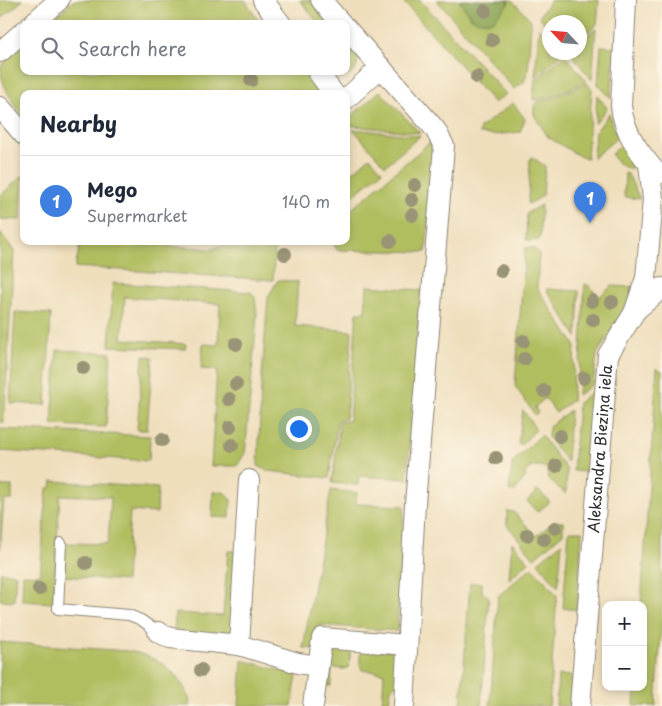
<!DOCTYPE html>
<meta charset="utf-8">
<style>
:root{--surface:#fff;--page:#f2f2f3;--text:#1f2937;--muted:#747a83;--line:#e0e1e3;--accent:#ea580c}
body{margin:0;font-family:"Playpen Sans",sans-serif;background:var(--page);color:var(--text)}
.controls{position:absolute;right:15px;bottom:15px;display:grid;overflow:hidden;border-radius:10px;box-shadow:0 2px 8px #0003}
.controls button{width:45px;height:45px;display:grid;place-items:center;padding:0;border:0;border-bottom:1px solid var(--line);background:var(--surface);color:var(--text);font:25px sans-serif}
.compass{position:absolute;left:542px;top:15px;width:45px;height:45px;border-radius:50%;background:var(--surface);box-shadow:0 2px 8px #0003;rotate:296deg}
.you{position:absolute;left:298px;top:428px;width:18px;height:18px;margin:-12px;border:4px solid #fff;border-radius:50%;background:#1a73e8;box-shadow:0 0 0 8px #1a73e833}
.badge{display:grid;place-items:center;width:32px;height:32px;border-radius:50%;background:var(--accent);color:#fff;font-size:16px;font-weight:700}
.pin{position:absolute;translate:-50% -41px;filter:drop-shadow(0 1px 2px #0008)}
.pin::after{content:'';position:absolute;top:26px;width:18px;height:15px;background:inherit;clip-path:polygon(0 0,100% 0,50% 100%)}
.list{margin:0;padding:0;list-style:none}
h2{display:flex;justify-content:space-between;align-items:center;height:65px;margin:0;padding:0 20px;font-size:21px}
h2 small{font-size:16px;font-weight:400;color:var(--muted)}
.list li{display:grid;grid-template-columns:32px 1fr auto;gap:15px;align-items:center;box-sizing:border-box;height:90px;padding:0 20px;border-top:1px solid var(--line)}
.list b{display:block;font-size:19px;white-space:nowrap}
.list p{margin:0;font-size:16px;white-space:nowrap;color:var(--muted)}
.list em{font-size:16px;font-style:normal;color:var(--muted)}
.icon{flex:none;width:28px;height:28px;fill:none;stroke:currentColor;stroke-width:2;stroke-linecap:round;stroke-linejoin:round}
.map{position:relative;flex:none;width:662px;height:706px;overflow:hidden}
.search{position:absolute;background:var(--surface);box-shadow:0 2px 8px #0003;left:20px;top:20px;width:330px;height:55px;display:flex;align-items:center;gap:12px;box-sizing:border-box;padding:0 18px;border-radius:10px;color:var(--muted);font-size:19px}
.panel{position:absolute;background:var(--surface);box-shadow:0 2px 8px #0003;left:20px;top:90px;width:330px;height:155px;border-radius:10px}
.map>svg:first-child{display:block}
</style>
<div class="map">
<svg width="662" height="706" viewBox="0 0 662 706">
<rect width="100%" height="100%" fill="#fcf5e5"/>
<filter id="ink" filterUnits="userSpaceOnUse"><feTurbulence type="fractalNoise" baseFrequency=".02" numOctaves="2"/><feDisplacementMap in="SourceGraphic" scale="10" xChannelSelector="R" yChannelSelector="G"/><feConvolveMatrix kernelMatrix="1 2 1 2 8 2 1 2 1" color-interpolation-filters="sRGB"/></filter>
<filter id="wash" filterUnits="userSpaceOnUse"><feTurbulence type="fractalNoise" baseFrequency=".0096" numOctaves="4" result="noise"/><feDisplacementMap in="SourceGraphic" scale="20" xChannelSelector="R" yChannelSelector="G"/><feGaussianBlur stdDeviation="1.12" result="paint"/><feColorMatrix in="noise" values="0 0 0 0 0 0 0 0 0 0 0 0 0 0 0 0 0 1.4 0 .05"/><feComposite in="paint" operator="in"/></filter>
<g filter="url(#wash)">
<rect width="100%" height="100%" fill="#efdebc"/>
<g fill="#b1be61" stroke="#6e7446">
<polygon points="1,0 23,0 0,20 0,1"/>
<polygon points="74,0 245,0 257,19 267,21 269,24 47,24"/>
<polygon points="300,0 311,0 332,24 319,24"/>
<polygon points="402,0 420,0 506,94 494,103"/>
<polygon points="437,0 459,0 472,19 508,4 509,0 512,0 531,20 528,71 524,82 514,89"/>
<polygon points="551,0 599,0 597,24 580,39 580,22 550,22 549,29 539,16"/>
<polygon points="539,28 549,38 550,52 563,53 535,77"/>
<polygon points="596,28 592,80 570,53 580,52 580,42"/>
<path d="M346,39C361,56 364,73 338,79L330,71H346Z"/>
<path d="M24,45V71H305L321,94H24V117C14,105 0,84 1,67C6,58 16,51 24,45Z"/>
<polygon points="601,46 615,47 611,98 598,84"/>
<polygon points="565,55 587,81 553,96 533,100 535,80"/>
<polygon points="587,83 592,89 587,158 581,157 548,137 534,115 534,105 538,101 553,98"/>
<polygon points="380,91 420,133 346,125 346,121"/>
<polygon points="597,95 607,108 595,124"/>
<polygon points="513,103 525,119 520,132 494,135 479,134 480,128"/>
<polygon points="609,113 612,125 618,137 593,158 595,133"/>
<polygon points="353,129 420,136 385,166"/>
<polygon points="430,142 434,152 426,252 337,250 332,241 346,241 346,214"/>
<polygon points="622,144 637,164 629,169 619,164 611,154"/>
<polygon points="370,157 382,171 346,202 346,178"/>
<polygon points="532,157 545,166 543,195 538,199 528,204 530,159"/>
<polygon points="625,173 628,174 640,199 624,197"/>
<polygon points="23,175 21,220 0,219 0,196"/>
<polygon points="541,205 540,237 539,240 529,241 526,239 527,213"/>
<polygon points="0,232 14,251 4,422 0,422"/>
<polygon points="81,241 104,241 213,249 233,241 275,243 273,280 75,267"/>
<polygon points="525,248 533,248 539,253 537,288 575,345 572,400 556,413 545,398 535,407 538,413 535,415 515,386"/>
<polygon points="278,280 298,282 295,326 352,331 346,419 338,420 329,478 268,471 258,466 261,388 268,297"/>
<polygon points="113,283 251,292 255,297 257,315 246,444 245,453 237,466 211,466 217,370 201,369 203,344 218,345 220,304 125,297 122,339 186,344 185,349 109,346"/>
<polygon points="585,284 588,285 599,297 612,286 633,287 630,300 597,354 593,384 578,395"/>
<polygon points="367,286 421,290 407,479 359,476 358,485 332,483 340,422 349,421 357,312 365,312"/>
<polygon points="546,289 579,291 577,337"/>
<polygon points="15,312 51,314 46,405 10,403"/>
<polygon points="57,350 111,353 106,427 52,425"/>
<polygon points="143,356 153,357 147,430 137,430"/>
<polygon points="657,368 662,371 662,615 656,706 634,706 635,687 643,687 643,605 641,605"/>
<polygon points="593,391 587,472 573,471 578,403"/>
<polygon points="523,410 536,430 522,444 518,444"/>
<polygon points="570,410 567,462 548,437 549,427"/>
<polygon points="0,429 150,436 149,461 0,451"/>
<path d="M541,435L567,470L566,494L548,479L547,469C538,463 532,466 524,473L526,476L514,492L509,491L512,463Z"/>
<polygon points="52,481 158,488 157,513 130,511 126,581 63,576 64,543 108,544 111,497 60,495 53,603 22,601 23,574 40,575 47,488 51,488"/>
<polygon points="0,486 12,486 12,500 4,500 0,550"/>
<polygon points="331,490 357,493 356,504 404,506 397,631 319,625 316,649 303,648"/>
<polygon points="538,490 550,502 537,512 527,501"/>
<polygon points="213,492 224,492 231,499 230,518 212,517"/>
<polygon points="507,511 514,512 536,536 554,522 563,522 563,533 534,558 507,525"/>
<polygon points="569,531 582,531 577,610 563,608"/>
<polygon points="512,542 529,562 509,579"/>
<polygon points="562,543 558,587 538,562"/>
<polygon points="228,551 236,551 234,640 174,634 175,613 223,616"/>
<polygon points="532,567 557,595 549,706 490,706 498,596"/>
<polygon points="0,572 16,574 14,601 0,600"/>
<polygon points="470,583 482,583 482,593 489,597 481,706 461,706"/>
<path d="M0,642L128,651C157,655 185,675 191,706H0Z"/>
<polygon points="329,648 351,649 349,666 346,669 332,668 331,686 327,686 324,682"/>
<path d="M362,650H391L398,655L399,683L391,688L389,701L394,706H382L384,673L362,670C359,663 359,657 362,650Z"/>
<polygon points="242,660 297,675 292,706 239,706"/>
<polygon points="558,675 572,676 570,706 556,706"/>
</g>
<path fill="#8ca557" stroke="#5c6841" d="M459,0H509L508,4L493,21C472,23 470,16 459,0Z"/>
</g>
<g filter="url(#ink)">
<g fill="none" stroke-linecap="round" stroke-linejoin="round">
<g stroke="#8d8474" stroke-width="12">
<polyline id="service" points="61,543 58,609 129,615 141,620 158,632"/>
</g>
<g stroke="#8d8474" stroke-width="22">
<g id="minor">
<polyline points="263,0 281,24"/>
<polyline points="321,0 342,24"/>
<path d="M626,0L621,106C624,133 640,154 658,174"/>
<polyline points="32,24 59,0"/>
<polyline points="346,28 435,129 444,146 415,504 404,706"/>
<polyline points="0,52 24,31"/>
<polyline points="317,71 334,94"/>
<polyline points="346,99 381,67"/>
<polyline points="0,107 24,135"/>
<polyline points="635,311 662,288"/>
<polyline points="249,480 239,645 298,663 318,666"/>
<polyline points="158,632 170,638 239,645"/>
<polyline points="313,706 322,638 407,645"/>
<path id="s1" d="M580,706L608,355L634,313L646,278L653,199L649,164"/>
</g>
</g>
<use href="#service" stroke="#fff" stroke-width="10"/>
<use href="#minor" stroke="#fff" stroke-width="20"/>
</g>
<g fill="#999475">
<circle cx="485" cy="11" r="7"/>
<circle cx="492" cy="40" r="7"/>
<circle cx="477" cy="77" r="7"/>
<circle cx="251" cy="80" r="7"/>
<circle cx="415" cy="185" r="7"/>
<circle cx="412" cy="200" r="7"/>
<circle cx="412" cy="215" r="7"/>
<circle cx="390" cy="241" r="7"/>
<circle cx="285" cy="254" r="7"/>
<circle cx="501" cy="271" r="7"/>
<circle cx="592" cy="301" r="7"/>
<circle cx="612" cy="302" r="7"/>
<circle cx="593" cy="320" r="7"/>
<circle cx="523" cy="341" r="7"/>
<circle cx="236" cy="344" r="7"/>
<circle cx="524" cy="359" r="7"/>
<circle cx="83" cy="368" r="7"/>
<circle cx="584" cy="378" r="7"/>
<circle cx="236" cy="384" r="7"/>
<circle cx="544" cy="391" r="7"/>
<circle cx="229" cy="399" r="7"/>
<circle cx="230" cy="427" r="7"/>
<circle cx="560" cy="436" r="7"/>
<circle cx="162" cy="440" r="7"/>
<circle cx="232" cy="445" r="7"/>
<circle cx="496" cy="458" r="7"/>
<circle cx="556" cy="466" r="7"/>
<circle cx="555" cy="528" r="7"/>
<circle cx="527" cy="535" r="7"/>
<circle cx="544" cy="539" r="7"/>
<circle cx="86" cy="563" r="7"/>
<circle cx="39" cy="589" r="7"/>
<circle cx="201" cy="670" r="7"/>
</g>
</g>
<g text-anchor="middle" stroke-width="4.5" stroke-linejoin="round" paint-order="stroke">
<g font-size="15" fill="#2b2b2b" stroke="#fcf5e5">
<text dy="5" stroke="none"><textPath href="#s1" startOffset="258">Aleksandra Bieziņa iela</textPath></text>
</g>
</g>
</svg>
<div class="controls">
<button>+</button>
<button>−</button>
</div>
<svg class="compass" viewBox="-18 -18 36 36"><path d="M0-13l5 13h-10z" fill="#e53935"/><path d="M0 13l5-13h-10z" fill="#747a83"/></svg>
<div class="you"></div>
<div class="pin badge" style="left:590px;top:223px;background:#3f7fe0">1</div>
<div class="search"><svg class="icon" aria-label="search" viewBox="0 0 24 24"><circle cx="10" cy="10" r="6"/><path d="M15 15l6 6"/></svg>Search here</div>
<section class="panel">
<h2>Nearby<small></small></h2>
<ul class="list">
<li><span class="badge" style="background:#3f7fe0">1</span><div><b>Mego</b><p>Supermarket</p></div><em>140 m</em></li>
</ul>
</section>
</div>
